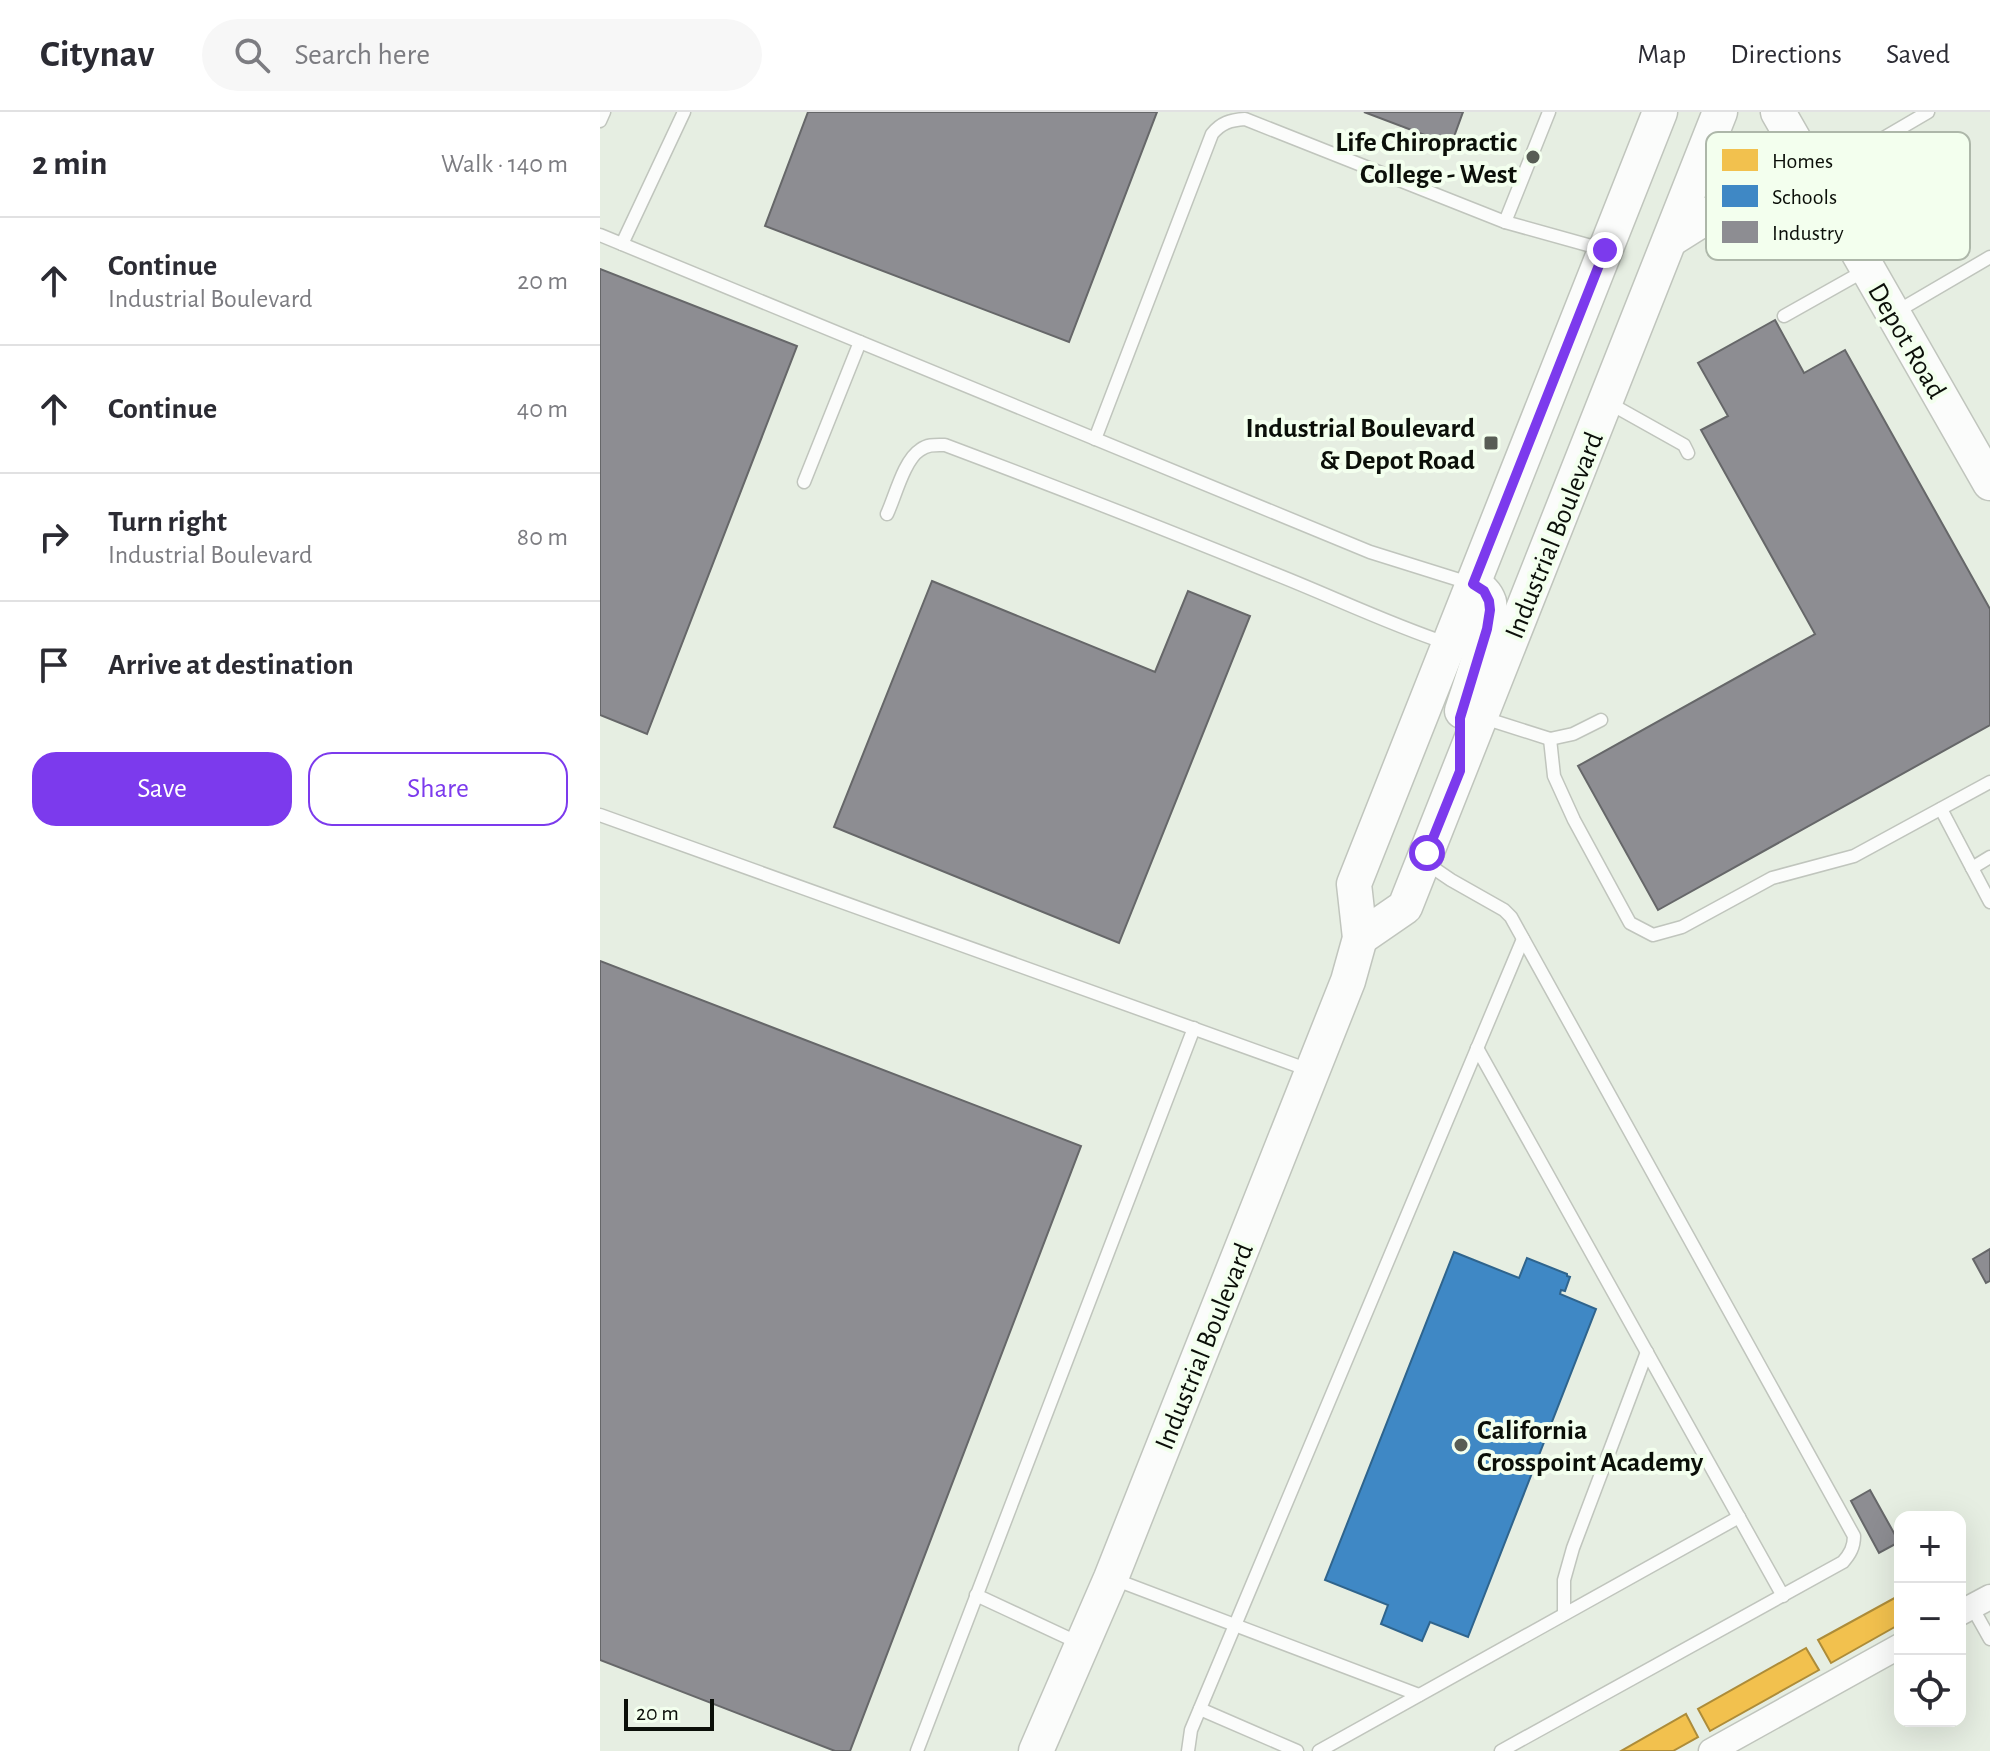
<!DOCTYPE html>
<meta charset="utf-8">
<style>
:root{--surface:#fff;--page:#f7f7f7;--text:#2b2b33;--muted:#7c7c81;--line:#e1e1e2;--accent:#7c3aed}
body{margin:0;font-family:"Alegreya Sans",sans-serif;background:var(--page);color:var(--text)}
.controls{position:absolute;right:24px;bottom:24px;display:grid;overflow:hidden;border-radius:16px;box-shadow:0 8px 32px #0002}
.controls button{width:72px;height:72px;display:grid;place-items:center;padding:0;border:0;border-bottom:2px solid var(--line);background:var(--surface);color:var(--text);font:40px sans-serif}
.scale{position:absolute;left:24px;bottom:20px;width:90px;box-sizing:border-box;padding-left:8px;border:4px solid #0b0f09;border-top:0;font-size:22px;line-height:28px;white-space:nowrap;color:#0b0f09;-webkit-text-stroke:6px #f3ffee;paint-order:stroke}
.stop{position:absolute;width:24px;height:24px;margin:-18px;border:6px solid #7c3aed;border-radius:50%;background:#fff}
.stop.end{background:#7c3aed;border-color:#fff;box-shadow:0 2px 8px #0008}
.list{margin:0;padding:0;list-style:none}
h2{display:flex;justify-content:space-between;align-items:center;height:104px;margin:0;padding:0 32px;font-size:34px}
h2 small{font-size:26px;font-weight:400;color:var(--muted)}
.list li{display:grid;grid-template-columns:52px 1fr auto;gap:24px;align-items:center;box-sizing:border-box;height:128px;padding:0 32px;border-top:2px solid var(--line)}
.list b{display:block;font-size:30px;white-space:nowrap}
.list p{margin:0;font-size:26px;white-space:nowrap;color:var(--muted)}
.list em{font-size:26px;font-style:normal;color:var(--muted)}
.actions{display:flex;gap:16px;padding:24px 32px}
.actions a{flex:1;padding:18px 0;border:2px solid var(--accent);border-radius:24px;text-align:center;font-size:28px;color:var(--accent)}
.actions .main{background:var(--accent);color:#fff}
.icon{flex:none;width:44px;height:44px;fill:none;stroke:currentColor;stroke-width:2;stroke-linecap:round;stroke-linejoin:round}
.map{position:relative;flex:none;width:1390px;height:1639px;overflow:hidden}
header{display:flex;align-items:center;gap:48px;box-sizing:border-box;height:112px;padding:0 40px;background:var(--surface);border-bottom:2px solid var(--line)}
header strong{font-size:38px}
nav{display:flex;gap:44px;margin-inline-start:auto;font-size:28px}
.search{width:560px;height:72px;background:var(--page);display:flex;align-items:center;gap:20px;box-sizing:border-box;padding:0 28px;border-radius:44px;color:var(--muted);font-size:30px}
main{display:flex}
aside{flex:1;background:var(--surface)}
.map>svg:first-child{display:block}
</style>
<header>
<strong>Citynav</strong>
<div class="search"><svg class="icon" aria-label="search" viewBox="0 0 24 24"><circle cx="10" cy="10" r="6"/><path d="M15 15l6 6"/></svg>Search here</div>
<nav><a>Map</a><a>Directions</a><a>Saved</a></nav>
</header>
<main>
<aside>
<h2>2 min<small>Walk · 140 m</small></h2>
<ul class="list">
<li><svg class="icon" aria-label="ahead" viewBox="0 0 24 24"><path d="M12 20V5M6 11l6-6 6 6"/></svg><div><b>Continue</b><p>Industrial Boulevard</p></div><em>20 m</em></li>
<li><svg class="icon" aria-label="ahead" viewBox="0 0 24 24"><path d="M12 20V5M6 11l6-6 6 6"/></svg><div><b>Continue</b></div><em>40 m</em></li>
<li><svg class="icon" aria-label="right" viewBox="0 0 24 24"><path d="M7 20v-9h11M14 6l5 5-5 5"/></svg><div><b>Turn right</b><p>Industrial Boulevard</p></div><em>80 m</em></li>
<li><svg class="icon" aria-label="arrive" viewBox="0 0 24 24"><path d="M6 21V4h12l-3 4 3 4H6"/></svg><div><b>Arrive at destination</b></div></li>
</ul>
<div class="actions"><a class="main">Save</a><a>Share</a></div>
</aside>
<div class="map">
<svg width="1390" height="1639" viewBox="0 0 1390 1639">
<rect width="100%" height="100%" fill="#e6eee2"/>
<g fill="#f2c14e" stroke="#ad8c39" stroke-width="2">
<polygon points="1300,1483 1300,1512 1231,1551 1218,1528"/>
<polygon points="1206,1536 1219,1558 1110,1619 1098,1597"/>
<polygon points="1086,1602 1098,1625 1073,1639 1021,1639"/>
</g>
<polygon fill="#3f88c5" stroke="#2f648d" stroke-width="2" points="854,1140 919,1166 927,1146 967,1162 967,1164 970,1165 965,1179 961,1178 960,1182 996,1197 868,1525 830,1510 822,1529 781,1512 788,1493 725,1468"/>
<g fill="#8d8d92" stroke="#666769" stroke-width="2">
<polygon points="208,0 557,0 469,230 165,114"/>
<polygon points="764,0 863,0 851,33"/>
<polygon points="0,157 197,234 47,622 0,603"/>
<polygon points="1175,208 1204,261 1245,238 1390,497 1390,613 1058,798 978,654 1215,522 1101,318 1128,304 1098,251"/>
<polygon points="332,469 555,560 588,479 650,504 519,831 234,715"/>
<polygon points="0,849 481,1034 250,1639 235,1639 0,1548"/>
<polygon points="1390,1137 1390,1169 1386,1171 1373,1147"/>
<polygon points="1270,1378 1299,1430 1279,1441 1251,1389"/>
</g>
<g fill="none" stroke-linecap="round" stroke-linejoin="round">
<g stroke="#c0c5bd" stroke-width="15">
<g id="lane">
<polyline points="0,9 4,0"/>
<polyline points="1217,65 1328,0"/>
<polyline points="905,110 949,0"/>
<polyline points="0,123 770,440 869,471"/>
<polyline points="22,132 84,0"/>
<polyline points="1296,200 1390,145"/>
<polyline points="1184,204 1264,159"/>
<polyline points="1009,291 1084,333 1088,341"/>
<path d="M495,327L612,22C621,11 630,8 645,7L905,110L1002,137"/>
<polyline points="204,370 260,230"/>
<path d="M287,402C295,385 304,348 320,338C328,332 336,333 345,333C454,374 562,416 670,460C729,483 786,511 846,531"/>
<polyline points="884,606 950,627 973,622 1001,608"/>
<polyline points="950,627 954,664 974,708 1030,811 1053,823 1082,815 1172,766 1254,744 1390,670"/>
<polyline points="1341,697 1372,756"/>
<polyline points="0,703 709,958"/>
<polyline points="1390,745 1372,756 1390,790"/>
<path d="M826,751L851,768L904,798L911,805L1254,1424C1254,1435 1250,1442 1243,1450L901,1639"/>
<polyline points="877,936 1183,1484"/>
<polyline points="511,1466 819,1583"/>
<polyline points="376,1483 479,1531"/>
<polyline points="1372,1495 1390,1527"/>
<polyline points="964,1502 964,1468 973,1436 1047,1240"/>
<polyline points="600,1597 697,1639"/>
<polyline points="317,1639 594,916"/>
<polyline points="588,1639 591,1618 923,827"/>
<polyline points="719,1639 1139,1405"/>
</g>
</g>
<g stroke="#c0c5bd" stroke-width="27">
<g id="street">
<polyline points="1360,1501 1390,1485"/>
<polyline points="1111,1639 1300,1534"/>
</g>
</g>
<g stroke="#c0c5bd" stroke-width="37">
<g id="secondary">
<polyline points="1178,0 1390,371"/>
<polyline points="1071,127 1133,88 1178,77 1201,83 1235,104"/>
<path d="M862,599C869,577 894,508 889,490C886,481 880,477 873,472"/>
<polyline points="760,826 805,795 1120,0"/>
<polyline points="436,1639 511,1466 748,869 760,826 754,772 1060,0"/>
</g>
</g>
<use href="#lane" stroke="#fbfcfb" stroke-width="12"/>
<use href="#street" stroke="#fbfcfb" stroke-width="24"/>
<use href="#secondary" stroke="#fbfcfb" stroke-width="34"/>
</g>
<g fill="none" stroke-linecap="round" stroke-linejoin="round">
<polyline stroke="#7c3aed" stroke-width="10" points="827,741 860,659 860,606 887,517 890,498 889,489 884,479 873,472 1005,138"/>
</g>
<g fill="#585d55" stroke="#f3ffee" stroke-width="3">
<circle cx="933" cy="45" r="8"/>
<rect x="883" y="323" width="16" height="16" rx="4"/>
<circle cx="861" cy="1333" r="8"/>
</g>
<g text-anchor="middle" stroke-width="8" stroke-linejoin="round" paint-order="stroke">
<g font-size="28" font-weight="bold" fill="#0b0f09" stroke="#f3ffee" text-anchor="end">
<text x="917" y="39">Life Chiropractic<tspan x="917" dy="32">College - West</tspan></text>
<text x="875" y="325">Industrial Boulevard<tspan x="875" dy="32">&amp; Depot Road</tspan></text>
<text x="877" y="1327" text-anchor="start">California<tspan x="877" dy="32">Crosspoint Academy</tspan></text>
</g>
<g font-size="28" fill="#0b0f09" stroke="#f3ffee">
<text transform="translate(1308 228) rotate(60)" y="10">Depot Road</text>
<text transform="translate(953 423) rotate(-68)" y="10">Industrial Boulevard</text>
<text transform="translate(603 1234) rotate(-68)" y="10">Industrial Boulevard</text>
</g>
</g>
<rect x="1106" y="20" width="264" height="128" rx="12" fill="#f3ffee" stroke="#adb7a9" stroke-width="2"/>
<rect x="1122" y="37" width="36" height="22" fill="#f2c14e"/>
<rect x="1122" y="73" width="36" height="22" fill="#3f88c5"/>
<rect x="1122" y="109" width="36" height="22" fill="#8d8d92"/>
<g font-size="22" fill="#0b0f09">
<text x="1172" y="56">Homes</text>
<text x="1172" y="92">Schools</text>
<text x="1172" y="128">Industry</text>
</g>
</svg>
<div class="controls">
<button>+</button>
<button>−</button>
<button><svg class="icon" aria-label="locate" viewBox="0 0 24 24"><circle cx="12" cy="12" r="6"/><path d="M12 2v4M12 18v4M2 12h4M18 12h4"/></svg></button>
</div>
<div class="scale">20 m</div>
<div class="stop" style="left:827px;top:741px"></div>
<div class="stop end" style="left:1005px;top:138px"></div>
</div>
</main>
